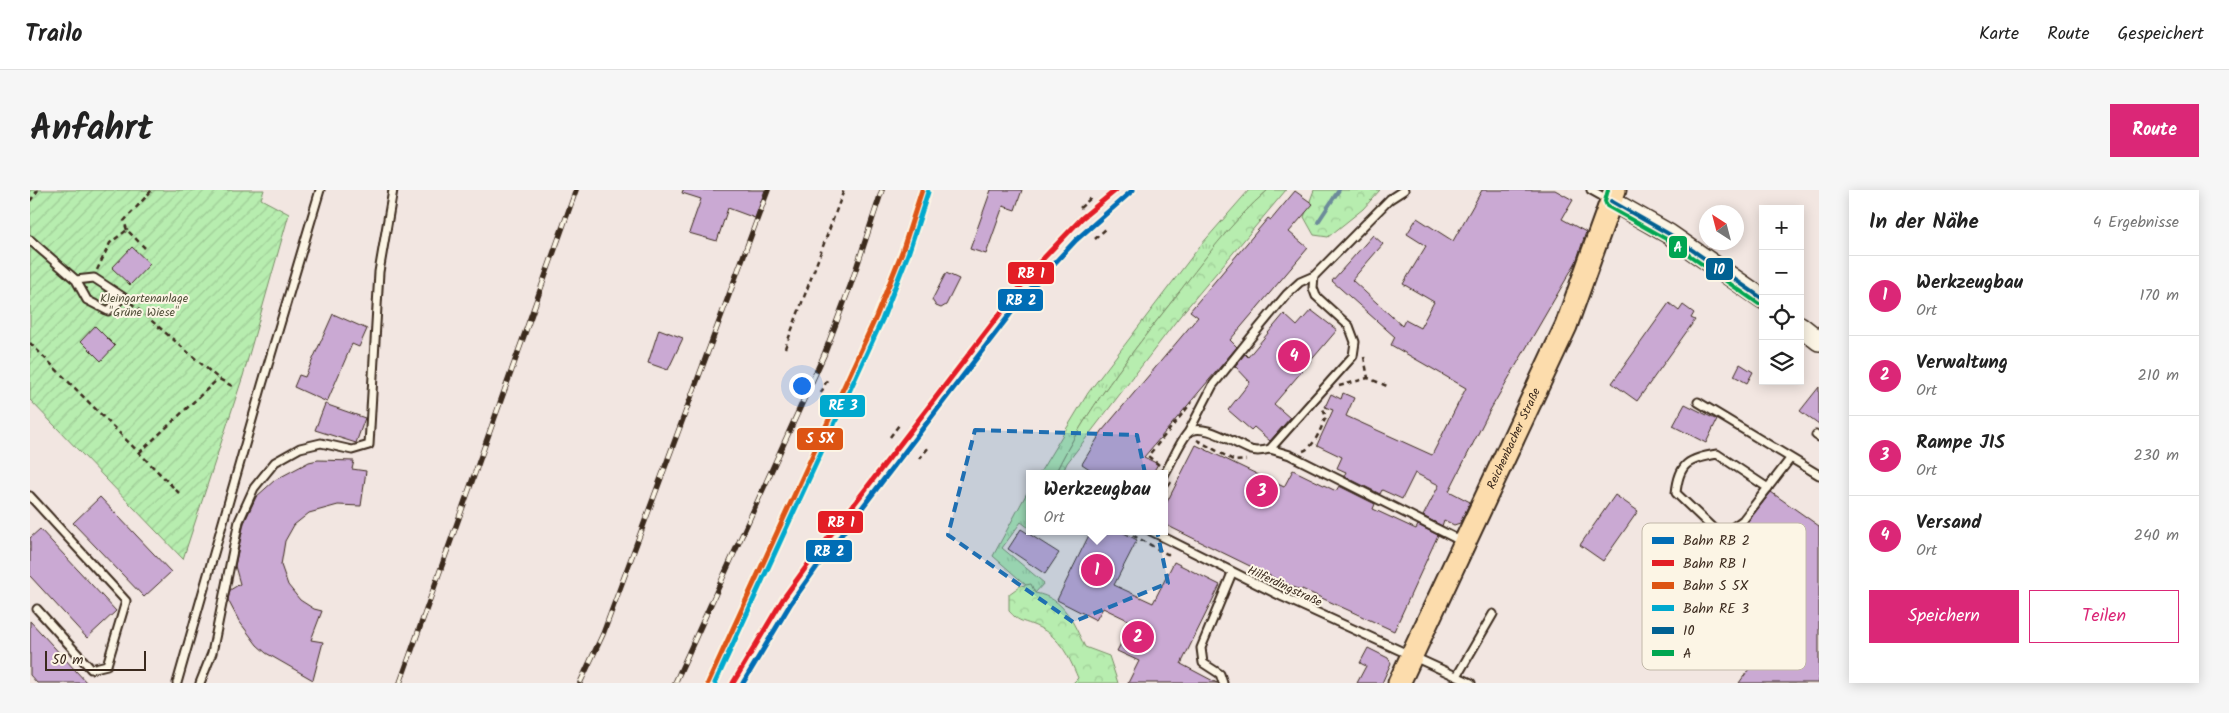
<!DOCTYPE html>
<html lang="de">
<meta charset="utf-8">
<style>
:root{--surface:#fff;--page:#f6f6f6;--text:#222;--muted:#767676;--line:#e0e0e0;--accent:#db2777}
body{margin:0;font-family:Kalam,sans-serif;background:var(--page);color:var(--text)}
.controls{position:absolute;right:15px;top:15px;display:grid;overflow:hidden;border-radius:0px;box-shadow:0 2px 12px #0003}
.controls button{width:45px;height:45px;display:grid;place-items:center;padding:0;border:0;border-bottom:1px solid var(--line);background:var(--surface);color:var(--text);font:25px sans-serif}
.compass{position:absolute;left:1669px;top:15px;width:45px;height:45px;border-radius:50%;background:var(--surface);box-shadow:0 2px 12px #0003;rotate:324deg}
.scale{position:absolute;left:15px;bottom:12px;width:101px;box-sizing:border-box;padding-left:5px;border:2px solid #3b2a1e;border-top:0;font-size:14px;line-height:18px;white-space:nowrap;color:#3b2a1e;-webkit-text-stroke:4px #fcf5e5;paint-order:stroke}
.you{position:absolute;left:771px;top:195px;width:18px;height:18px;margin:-12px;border:4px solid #fff;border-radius:50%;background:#1a73e8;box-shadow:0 0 0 8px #1a73e833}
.badge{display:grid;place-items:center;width:32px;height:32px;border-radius:50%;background:var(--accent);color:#fff;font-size:16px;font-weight:700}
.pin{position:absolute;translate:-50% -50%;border:2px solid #fff;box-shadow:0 1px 5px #0006}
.popup{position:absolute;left:996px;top:280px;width:142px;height:65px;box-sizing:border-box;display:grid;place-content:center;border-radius:0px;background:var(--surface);filter:drop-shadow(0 1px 4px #0005);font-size:16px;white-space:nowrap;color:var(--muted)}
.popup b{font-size:19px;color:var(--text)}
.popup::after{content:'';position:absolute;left:50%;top:100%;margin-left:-10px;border:10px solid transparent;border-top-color:var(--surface)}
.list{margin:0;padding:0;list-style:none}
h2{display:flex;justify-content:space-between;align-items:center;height:65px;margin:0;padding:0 20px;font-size:21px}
h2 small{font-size:16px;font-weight:400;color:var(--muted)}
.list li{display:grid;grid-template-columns:32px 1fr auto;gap:15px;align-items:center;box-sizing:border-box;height:80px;padding:0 20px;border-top:1px solid var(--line)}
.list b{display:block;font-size:19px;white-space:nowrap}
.list p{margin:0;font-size:16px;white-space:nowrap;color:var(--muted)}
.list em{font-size:16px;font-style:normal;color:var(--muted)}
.actions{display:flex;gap:10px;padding:15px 20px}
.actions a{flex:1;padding:11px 0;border:1px solid var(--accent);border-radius:0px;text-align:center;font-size:18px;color:var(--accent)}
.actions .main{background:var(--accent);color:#fff}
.icon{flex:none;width:28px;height:28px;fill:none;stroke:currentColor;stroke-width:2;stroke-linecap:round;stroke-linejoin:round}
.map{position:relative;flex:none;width:1789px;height:493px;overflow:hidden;border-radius:0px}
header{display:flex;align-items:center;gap:30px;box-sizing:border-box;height:70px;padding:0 25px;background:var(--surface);border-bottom:1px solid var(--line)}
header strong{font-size:24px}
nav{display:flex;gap:28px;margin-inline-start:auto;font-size:18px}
.intro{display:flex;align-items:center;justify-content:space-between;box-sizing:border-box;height:120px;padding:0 30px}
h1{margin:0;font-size:35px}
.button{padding:12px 22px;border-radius:0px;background:var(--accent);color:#fff;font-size:18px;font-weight:700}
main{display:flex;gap:30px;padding:0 30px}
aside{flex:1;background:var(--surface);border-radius:0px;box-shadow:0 2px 12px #0003}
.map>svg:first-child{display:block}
</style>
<header>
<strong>Trailo</strong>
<nav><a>Karte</a><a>Route</a><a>Gespeichert</a></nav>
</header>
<div class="intro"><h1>Anfahrt</h1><a class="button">Route</a></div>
<main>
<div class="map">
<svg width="1789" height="493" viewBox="0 0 1789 493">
<defs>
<pattern id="grass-tufts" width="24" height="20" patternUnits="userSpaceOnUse" patternTransform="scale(1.25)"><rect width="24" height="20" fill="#b7edaf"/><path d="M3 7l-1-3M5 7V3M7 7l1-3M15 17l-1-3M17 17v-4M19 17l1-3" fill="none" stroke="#9ecb96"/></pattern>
<pattern id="forest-crowns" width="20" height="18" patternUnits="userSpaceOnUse" patternTransform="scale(1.25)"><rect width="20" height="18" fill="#b7edaf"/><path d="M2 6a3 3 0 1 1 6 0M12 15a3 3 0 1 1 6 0" fill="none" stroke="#9ecb96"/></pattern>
<pattern id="garden-furrows" width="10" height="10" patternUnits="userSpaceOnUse" patternTransform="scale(1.25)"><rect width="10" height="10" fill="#b7edaf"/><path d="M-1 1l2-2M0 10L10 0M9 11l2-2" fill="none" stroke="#9ecb96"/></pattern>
</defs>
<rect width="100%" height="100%" fill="#f2e6e1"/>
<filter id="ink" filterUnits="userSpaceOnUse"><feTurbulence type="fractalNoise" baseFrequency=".02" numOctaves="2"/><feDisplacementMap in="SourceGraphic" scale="10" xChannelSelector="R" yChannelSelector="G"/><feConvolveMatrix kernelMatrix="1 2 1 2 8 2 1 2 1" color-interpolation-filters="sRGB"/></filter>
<g filter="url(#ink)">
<g fill="url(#grass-tufts)" stroke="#798c66">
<path d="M1219,0H1238C1201,32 1173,72 1143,110C1101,164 1055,221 1025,284H1009L1058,203L1170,56Z"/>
<polygon points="999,299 999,338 991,332 972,358 1014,393 1005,403 963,366"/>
</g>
<g fill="url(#forest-crowns)" stroke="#798c66">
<path d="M1238,0H1256L1150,126L1037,273L1032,284H1025C1055,221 1101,164 1143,110C1172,72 1201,32 1238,0Z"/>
<polygon points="1284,0 1350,0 1333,19 1298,47 1284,45 1274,27"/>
<path d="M1001,394L1005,403C1035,408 1043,433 1055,457L1079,466L1088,493H1043L1048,488C1038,464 1028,444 1003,435C990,430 989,432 979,421V404L990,396Z"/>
</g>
<polygon fill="url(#garden-furrows)" stroke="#798c66" points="0,0 234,0 231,9 259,24 213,186 153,369 0,210"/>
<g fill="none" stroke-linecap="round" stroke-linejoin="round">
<polyline stroke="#6c8b9a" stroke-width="4" points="1288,32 1309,0"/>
</g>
<g fill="#caa9d3" stroke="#3b2a1e">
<polygon points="653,0 735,0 725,28 698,18 687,51 659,43 671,9 652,3"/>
<polygon points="961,0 992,0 985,20 973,16 956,64 940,59"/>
<polygon points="1452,0 1525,0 1543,10 1532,29 1556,42 1546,72 1459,222 1419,301 1440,312 1430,333 1424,335 1414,330 1412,336 1393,326 1409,295 1385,283 1372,309 1352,300 1350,304 1314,286 1316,282 1307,278 1312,267 1287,255 1303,220 1295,217 1301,204 1311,209 1313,203 1324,208 1316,226 1402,265 1436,198 1361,155 1365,147 1302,91 1343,45 1353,54 1322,90 1372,136 1375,130 1390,138 1404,112 1373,94 1396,56 1377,44 1387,28 1423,51"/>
<polygon points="1265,1 1283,14 1259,42 1278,58 1200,150 1207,157 1114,267 1128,274 1122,284 1067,284 1052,274 1072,241 1168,127 1160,121 1238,28 1241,30"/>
<polygon points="102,57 120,74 100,95 82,78"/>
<polygon points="916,83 929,89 916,115 911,118 906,116 902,110"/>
<polygon points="1639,113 1649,121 1653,115 1664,123 1661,128 1665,130 1607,211 1582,193"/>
<polygon points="1281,120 1307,140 1244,214 1260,228 1240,251 1224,237 1221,240 1198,220 1220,192 1205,176 1215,164 1218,167 1254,124 1267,136"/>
<polygon points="303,124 337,139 329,157 322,154 297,212 264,197 269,185 275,187"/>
<polygon points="65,136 85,156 71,171 51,151"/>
<polygon points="629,139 653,148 638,180 618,173"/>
<polygon points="1710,174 1723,182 1717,193 1704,186"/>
<polygon points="1789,197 1789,235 1770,221"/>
<polygon points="295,214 335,228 326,253 285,240"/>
<polygon points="1655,214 1687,230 1676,253 1643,236"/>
<polygon points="1166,255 1254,297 1263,280 1306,301 1309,296 1345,314 1343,319 1386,339 1388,335 1408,345 1364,441 1272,399 1271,401 1134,334 1134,318"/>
<polygon points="288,270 324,271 322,279 336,281 331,316 308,315 279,323 264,335 255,351 251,375 258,395 270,410 284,419 292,421 281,450 293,452 283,490 236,463 227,455 209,431 198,410 200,400 210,394 205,376 214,333 226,307 245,290 279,272"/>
<polygon points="1741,302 1789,336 1789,493 1709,493 1726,469 1655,419 1715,335"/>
<polygon points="1585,305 1608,321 1573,371 1550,355"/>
<polygon points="70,307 141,382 114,407 43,333"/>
<polygon points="10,339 86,421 57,448 0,386 0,348"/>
<polygon points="991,339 1029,363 1015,384 978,359"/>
<polygon points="1061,341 1090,341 1107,350 1084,395 1123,413 1144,372 1190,395 1151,474 1187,493 1098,493 1109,471 1087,461 1102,432 1073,418 1066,430 1027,410"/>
<polygon points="0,431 57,493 7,493 0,485"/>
<polygon points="1338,458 1358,468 1361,473 1352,493 1327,493 1336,476 1330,473"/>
</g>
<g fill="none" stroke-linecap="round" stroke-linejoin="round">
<g stroke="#3b2a1e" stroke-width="11">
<g id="service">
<polyline points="1561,0 1579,10"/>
<polyline points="0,50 46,90 57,110 78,121 93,107 64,88 46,90"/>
<polyline points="1668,212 1789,285"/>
<polyline points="1158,243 1183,195 1223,145 1257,104 1270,92 1284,86"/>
<polyline points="1786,245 1789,247"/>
<polyline points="1240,259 1260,265 1433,352"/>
<path d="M1134,285C1142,272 1148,255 1157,244C1170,229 1206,255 1221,260C1228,262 1233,261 1240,259L1323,166L1325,152L1319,136L1286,106L1283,98L1284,86L1360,9L1374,0"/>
<polyline points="0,306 96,411 77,475 61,479 7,419"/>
<polyline points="1121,341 1253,407 1441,493"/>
<path d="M1691,346L1646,303C1649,273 1658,269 1687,264L1738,298"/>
<polyline points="1708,467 1641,419 1691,346 1713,330 1760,269"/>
<polyline points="1427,486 1463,424"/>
<polyline points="147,493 232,195 290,0"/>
<polyline points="170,493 182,463 209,331 224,298 245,272 270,258 291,253 322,260 339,255 349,82 363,0"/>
<polyline points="1193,493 1190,484 1173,473 1171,458 1202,383"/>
</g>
</g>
<g stroke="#3b2a1e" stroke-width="22">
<g id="secondary">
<polyline points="1581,11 1639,44 1733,109"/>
<polyline points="1770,136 1789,151"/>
</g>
</g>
<g stroke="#3b2a1e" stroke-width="25">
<g id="primary">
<path id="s1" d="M1369,493L1536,136L1585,0"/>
</g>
</g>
<g stroke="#3b2a1e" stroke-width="2.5" stroke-dasharray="5 4" stroke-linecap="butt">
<polyline points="0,11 8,0"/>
<polyline points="1050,18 1061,8"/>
<polyline points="97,40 94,31 122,0"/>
<polyline points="1065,49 1077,38"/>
<polyline points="67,80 80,53 97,40 115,58"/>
<polyline points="101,113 189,189 204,197"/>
<polyline points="0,153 149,303"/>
<polyline points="755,158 814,0"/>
<polyline points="1334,167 1338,188"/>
<polyline points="1309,196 1338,188 1357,196"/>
<polyline points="791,203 797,190"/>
<polyline points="820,216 826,202"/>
<polyline points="860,247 869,235"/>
<polyline points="1167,250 1205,271 1216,270"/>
<path d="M1273,261C1285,257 1291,237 1296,227L1292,216"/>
<polyline points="109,263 188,189"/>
<polyline points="889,269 899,257"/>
<polyline points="1129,275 1118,266 1162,212"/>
<polyline points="1134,304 1141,292"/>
<polyline points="1095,341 1137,364 1143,364"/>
</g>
<use href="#service" stroke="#fcf5e5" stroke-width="7"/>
<use href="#secondary" stroke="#fcf5e5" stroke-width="19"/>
<use href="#primary" stroke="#fcdcac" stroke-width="21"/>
<g stroke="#3b2a1e" stroke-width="5.5">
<g id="rail">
<polyline points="370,493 546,0"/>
<polyline points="550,493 573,444 738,0"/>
<polyline points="645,493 794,165 821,94 852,0"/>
</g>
</g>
<use href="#rail" stroke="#fcf5e5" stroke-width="4" stroke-dasharray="11" stroke-linecap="butt"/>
<g stroke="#fcf5e5" stroke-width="8">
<polyline id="bus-1" points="1581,11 1639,44 1733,109"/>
</g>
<g stroke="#fcf5e5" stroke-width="8">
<polyline id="bus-2" points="1578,0 1575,11 1577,16 1636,49 1729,114"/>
</g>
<use href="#bus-1" stroke="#006192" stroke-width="4"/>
<use href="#bus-2" stroke="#00a651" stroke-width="4"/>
<g stroke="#fcf5e5" stroke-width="9">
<polyline id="rail-1" points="713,493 761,413 786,378 994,106 1046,50 1103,0"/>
</g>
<g stroke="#fcf5e5" stroke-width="9">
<polyline id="rail-2" points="703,493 753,409 779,373 1008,74 1052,28 1086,0"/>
</g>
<g stroke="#fcf5e5" stroke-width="9">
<polyline id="rail-3" points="678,493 846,127 872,62 892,0"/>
</g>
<g stroke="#fcf5e5" stroke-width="9">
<polyline id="rail-4" points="685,493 852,130 878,64 898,2"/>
</g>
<use href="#rail-1" stroke="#006db5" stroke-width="5"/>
<use href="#rail-2" stroke="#e31e25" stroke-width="5"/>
<use href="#rail-3" stroke="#dd5413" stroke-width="5"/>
<use href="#rail-4" stroke="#00a9ce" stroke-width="5"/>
</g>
</g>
<path fill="#1f6fb2" fill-opacity="0.2" stroke="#1f6fb2" stroke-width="4" stroke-dasharray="10 6" stroke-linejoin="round" d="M945,240L1107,245L1138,393L1043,432L918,345Z"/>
<g text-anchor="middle" stroke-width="4" stroke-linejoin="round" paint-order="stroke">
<g font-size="12" fill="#54513b" stroke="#fcf5e5">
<text x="114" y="112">Kleingartenanlage<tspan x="114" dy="14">"Grüne Wiese"</tspan></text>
</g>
<g font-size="12" fill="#3b2a1e" stroke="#fcf5e5">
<text dy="4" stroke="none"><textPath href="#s1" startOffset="270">Reichenbacher Straße</textPath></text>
<text transform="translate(1255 396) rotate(25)" y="4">Hilferdingstraße</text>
</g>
</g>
<rect x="1612" y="333" width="164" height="147" rx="8" fill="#fcf5e5" stroke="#c2b8a9" stroke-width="1"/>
<rect x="1622" y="347" width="22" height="7" fill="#006db5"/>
<rect x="1622" y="370" width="22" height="6" fill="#e31e25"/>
<rect x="1622" y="392" width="22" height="7" fill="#dd5413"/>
<rect x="1622" y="415" width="22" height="6" fill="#00a9ce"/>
<rect x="1622" y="437" width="22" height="7" fill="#006192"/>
<rect x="1622" y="460" width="22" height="6" fill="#00a651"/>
<g font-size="14" fill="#3b2a1e">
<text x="1653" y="355">Bahn RB 2</text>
<text x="1653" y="378">Bahn RB 1</text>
<text x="1653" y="400">Bahn S 5X</text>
<text x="1653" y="423">Bahn RE 3</text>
<text x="1653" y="445">10</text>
<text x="1653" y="468">A</text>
</g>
<g stroke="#fcf5e5" stroke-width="2">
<rect x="1638" y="45" width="20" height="24" rx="5" fill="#00a651"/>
<rect x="1675" y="67" width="29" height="24" rx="5" fill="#006192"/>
<rect x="977" y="71" width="48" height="24" rx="5" fill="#e31e25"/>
<rect x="967" y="98" width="47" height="24" rx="5" fill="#006db5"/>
<rect x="789" y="204" width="47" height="24" rx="5" fill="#00a9ce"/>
<rect x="766" y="237" width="48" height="24" rx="5" fill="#dd5413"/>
<rect x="787" y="320" width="47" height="24" rx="5" fill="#e31e25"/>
<rect x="775" y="349" width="48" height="24" rx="5" fill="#006db5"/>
</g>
<g font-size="14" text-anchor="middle" font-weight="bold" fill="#fff">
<text x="1648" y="62">A</text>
<text x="1689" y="84">10</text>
<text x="1001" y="88">RB 1</text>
<text x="991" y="115">RB 2</text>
<text x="813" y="220">RE 3</text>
<text x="790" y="253">S 5X</text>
<text x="811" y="337">RB 1</text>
<text x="799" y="366">RB 2</text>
</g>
</svg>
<div class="controls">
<button>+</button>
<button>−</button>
<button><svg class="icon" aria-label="locate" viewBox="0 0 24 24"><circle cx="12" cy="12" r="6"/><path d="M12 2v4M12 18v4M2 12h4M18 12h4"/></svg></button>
<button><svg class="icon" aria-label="layers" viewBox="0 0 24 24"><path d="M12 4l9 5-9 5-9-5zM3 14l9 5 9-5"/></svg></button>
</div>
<svg class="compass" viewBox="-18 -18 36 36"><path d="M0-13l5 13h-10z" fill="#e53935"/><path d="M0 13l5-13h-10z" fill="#767676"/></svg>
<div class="scale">50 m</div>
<div class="you"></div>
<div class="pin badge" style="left:1067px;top:380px">1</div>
<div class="popup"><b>Werkzeugbau</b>Ort</div>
<div class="pin badge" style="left:1108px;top:447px">2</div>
<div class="pin badge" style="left:1232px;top:301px">3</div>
<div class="pin badge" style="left:1264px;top:166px">4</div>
</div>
<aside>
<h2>In der Nähe<small>4 Ergebnisse</small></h2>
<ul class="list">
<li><span class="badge">1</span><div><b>Werkzeugbau</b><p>Ort</p></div><em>170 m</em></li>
<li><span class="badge">2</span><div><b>Verwaltung</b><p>Ort</p></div><em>210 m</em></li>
<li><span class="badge">3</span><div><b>Rampe JIS</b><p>Ort</p></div><em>230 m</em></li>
<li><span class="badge">4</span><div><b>Versand</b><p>Ort</p></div><em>240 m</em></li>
</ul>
<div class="actions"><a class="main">Speichern</a><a>Teilen</a></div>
</aside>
</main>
